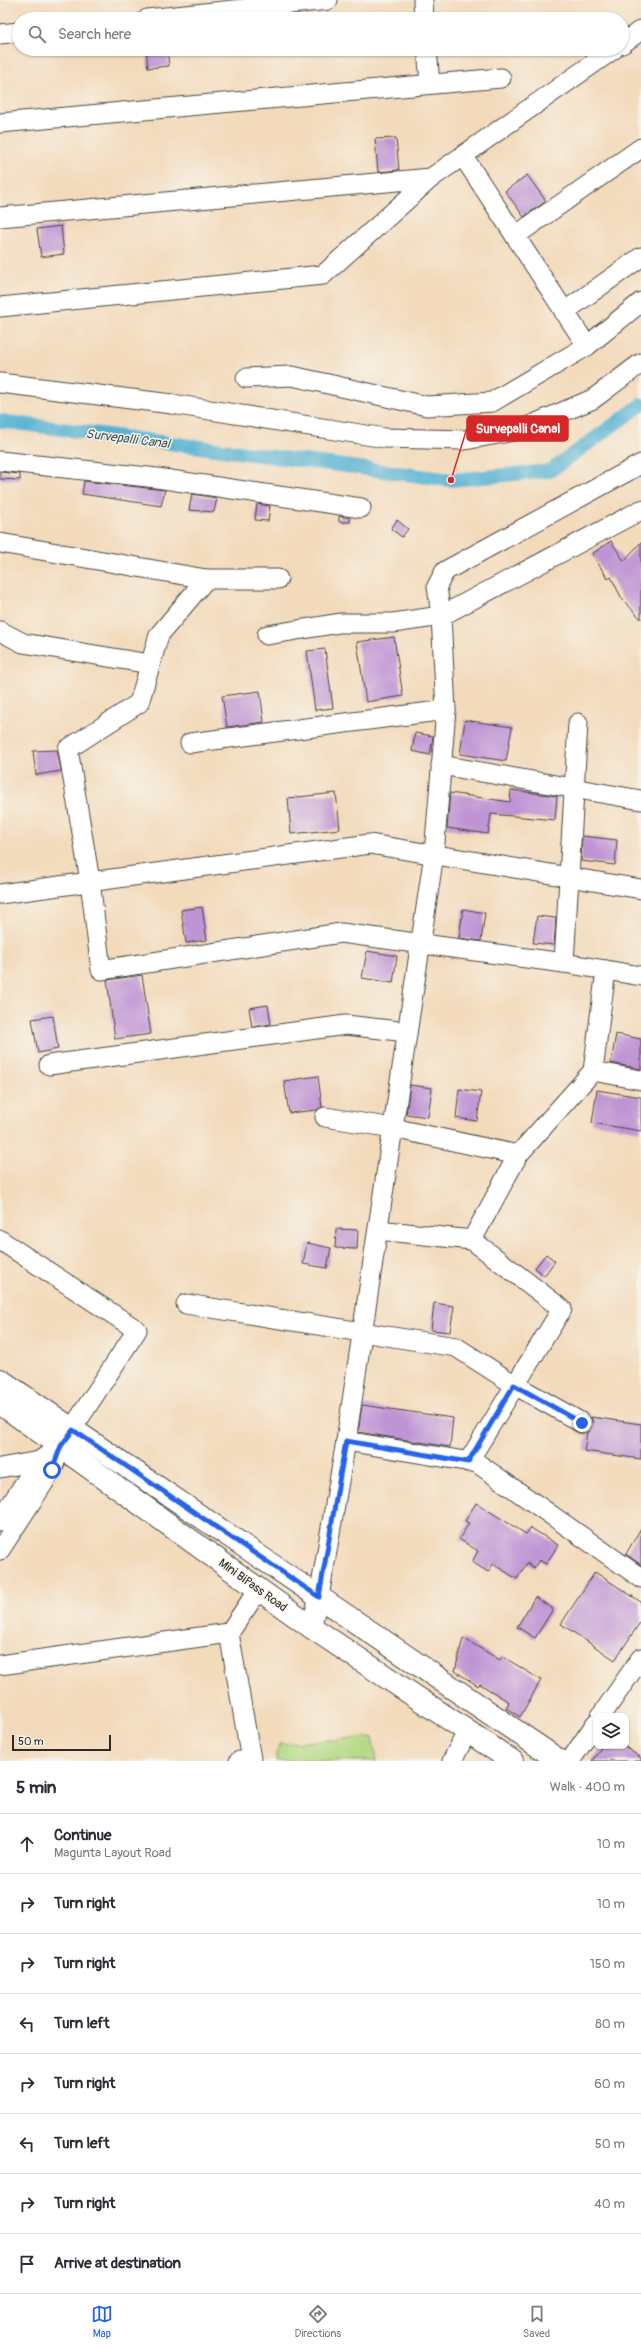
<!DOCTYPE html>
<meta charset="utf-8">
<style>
:root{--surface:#fff;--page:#f2f2f3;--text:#2b2b33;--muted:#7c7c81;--line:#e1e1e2;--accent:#2563eb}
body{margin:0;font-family:Pangolin,sans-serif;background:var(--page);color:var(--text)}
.controls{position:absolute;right:12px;bottom:12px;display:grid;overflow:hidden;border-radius:8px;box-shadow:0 1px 3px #0004}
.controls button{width:36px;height:36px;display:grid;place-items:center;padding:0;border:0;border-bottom:1px solid var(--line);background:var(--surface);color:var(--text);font:20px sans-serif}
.scale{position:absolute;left:12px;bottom:10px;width:99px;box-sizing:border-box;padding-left:4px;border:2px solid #2b2b2b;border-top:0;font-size:11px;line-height:14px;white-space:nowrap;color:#2b2b2b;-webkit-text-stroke:3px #f7f3e8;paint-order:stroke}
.stop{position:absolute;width:12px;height:12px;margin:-9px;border:3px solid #2563eb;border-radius:50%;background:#fff}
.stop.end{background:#2563eb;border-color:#fff;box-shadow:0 1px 4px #0008}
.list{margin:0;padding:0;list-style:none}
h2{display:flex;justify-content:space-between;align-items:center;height:52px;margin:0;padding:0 16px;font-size:17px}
h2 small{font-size:13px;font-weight:400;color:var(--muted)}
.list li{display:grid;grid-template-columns:26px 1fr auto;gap:12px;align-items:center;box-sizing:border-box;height:60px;padding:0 16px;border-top:1px solid var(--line)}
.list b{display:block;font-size:15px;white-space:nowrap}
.list p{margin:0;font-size:13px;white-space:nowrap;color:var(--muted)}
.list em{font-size:13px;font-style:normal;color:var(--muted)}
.icon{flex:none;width:22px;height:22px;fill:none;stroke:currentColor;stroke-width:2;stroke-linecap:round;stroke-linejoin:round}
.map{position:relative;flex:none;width:641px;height:1761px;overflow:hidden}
.search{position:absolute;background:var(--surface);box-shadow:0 1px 3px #0004;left:12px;right:12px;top:12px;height:44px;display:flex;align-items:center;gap:10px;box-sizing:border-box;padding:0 14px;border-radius:22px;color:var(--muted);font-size:15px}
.sheet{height:532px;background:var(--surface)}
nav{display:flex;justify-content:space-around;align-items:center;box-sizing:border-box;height:56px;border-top:1px solid var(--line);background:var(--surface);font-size:11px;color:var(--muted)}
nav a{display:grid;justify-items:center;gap:2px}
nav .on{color:var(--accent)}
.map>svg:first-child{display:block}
</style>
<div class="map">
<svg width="641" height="1761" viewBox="0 0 641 1761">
<rect width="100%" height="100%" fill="#f7f3e8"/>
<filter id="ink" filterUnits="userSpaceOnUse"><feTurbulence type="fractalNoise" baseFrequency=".025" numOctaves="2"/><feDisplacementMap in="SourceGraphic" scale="8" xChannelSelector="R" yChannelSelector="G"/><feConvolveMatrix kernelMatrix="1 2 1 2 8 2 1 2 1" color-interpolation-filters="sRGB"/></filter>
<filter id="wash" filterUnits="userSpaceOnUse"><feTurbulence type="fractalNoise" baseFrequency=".012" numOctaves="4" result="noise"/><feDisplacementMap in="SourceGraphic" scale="16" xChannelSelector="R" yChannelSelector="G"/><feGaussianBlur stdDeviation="0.9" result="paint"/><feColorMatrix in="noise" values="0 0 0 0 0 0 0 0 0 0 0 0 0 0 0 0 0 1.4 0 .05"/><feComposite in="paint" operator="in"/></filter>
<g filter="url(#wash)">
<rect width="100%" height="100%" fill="#f3dabb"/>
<polygon fill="#b2d983" stroke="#6e8257" points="372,1737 377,1761 276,1761 279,1744"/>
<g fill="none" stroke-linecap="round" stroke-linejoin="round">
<polyline stroke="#53b1d2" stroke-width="14" points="0,421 451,480 550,471 641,405"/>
</g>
<g id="blocks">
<g fill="#bf94d4">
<polygon points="146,49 167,49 169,66 148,68"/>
<polygon points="396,138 399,170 378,172 375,139"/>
<polygon points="527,175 546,201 524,217 505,191"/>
<polygon points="61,226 64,254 41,257 37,229"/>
<polygon points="0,472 20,474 20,480 0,479"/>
<polygon points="84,481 165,490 161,506 82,494"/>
<polygon points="192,494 217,498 214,512 189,510"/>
<polygon points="257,504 270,506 268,521 255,520"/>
<polygon points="339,516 350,518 350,522 339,522"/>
<polygon points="397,520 408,529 402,537 391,529"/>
<polygon points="611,541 624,561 641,542 641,619 622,599 611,577 608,579 592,554"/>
<polygon points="394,637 403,696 366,702 357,642"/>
<polygon points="325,649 333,708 315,710 307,651"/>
<polygon points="260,691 264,722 227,727 222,696"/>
<polygon points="465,720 512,727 506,761 460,754"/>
<polygon points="415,733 433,736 430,755 412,751"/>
<polygon points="57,750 61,771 36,775 33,751"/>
<polygon points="511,790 557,796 555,820 491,814 488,834 447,828 450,793 510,802"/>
<polygon points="336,793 340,829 291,834 288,798"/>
<polygon points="582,836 617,840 615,865 581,861"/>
<polygon points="202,907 207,940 186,943 181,910"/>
<polygon points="463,909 485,913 481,941 459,938"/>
<polygon points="537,916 556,918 554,945 533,943"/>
<polygon points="367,951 397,956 393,983 362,978"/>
<polygon points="142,975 151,1034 115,1039 107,980"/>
<polygon points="268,1005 271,1024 252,1027 249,1008"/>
<polygon points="53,1016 58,1049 38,1053 32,1019"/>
<polygon points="616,1034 641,1039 641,1069 611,1063"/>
<polygon points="318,1076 322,1107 317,1110 289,1113 284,1081"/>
<polygon points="410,1085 432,1088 428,1117 406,1114"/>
<polygon points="459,1089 481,1092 477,1121 456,1118"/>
<polygon points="597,1090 641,1097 641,1131 592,1123"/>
<polygon points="336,1229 358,1230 357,1249 335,1248"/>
<polygon points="307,1243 331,1248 327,1268 303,1264"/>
<polygon points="546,1254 555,1261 544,1276 535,1268"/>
<polygon points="434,1303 454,1306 450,1332 431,1330"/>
<polygon points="362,1405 453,1418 450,1447 358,1432"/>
<polygon points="591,1417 641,1424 641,1459 584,1451 587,1433 593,1423"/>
<polygon points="476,1503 526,1534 531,1528 558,1545 546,1564 539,1560 534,1568 527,1563 517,1579 493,1564 488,1572 472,1562 478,1551 459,1539 469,1523 465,1521"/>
<polygon points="641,1528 641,1565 626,1554"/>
<polygon points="595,1572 641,1602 641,1621 615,1660 561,1624"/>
<polygon points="535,1597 553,1609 535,1638 517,1627"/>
<polygon points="463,1638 500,1660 502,1656 541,1680 520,1717 506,1708 509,1702 480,1684 478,1686 455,1671"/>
<polygon points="602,1746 624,1746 641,1758 641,1761 592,1761"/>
</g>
</g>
</g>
<g filter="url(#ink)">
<use href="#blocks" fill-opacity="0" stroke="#494541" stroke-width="1"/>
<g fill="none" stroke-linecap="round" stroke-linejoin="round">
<g stroke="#494541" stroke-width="21">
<g id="minor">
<polyline points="423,0 424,19"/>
<polyline points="147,19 328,0"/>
<polyline points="0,34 19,32"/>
<polyline points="622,44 641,30"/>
<polyline points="427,49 430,83"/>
<polyline points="0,123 501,78"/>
<polyline points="463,156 587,346"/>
<polyline points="0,217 431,178"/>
<polyline points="515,236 641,148"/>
<polyline points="0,307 323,275 431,178 614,49"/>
<polyline points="564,312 641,257"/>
<polyline points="246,378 292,376 427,406 492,402 587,346 641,302"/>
<polyline points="0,383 172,404 385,438 465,440 520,430 593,399 641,363"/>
<polyline points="0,461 157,478 361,508"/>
<polyline points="0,543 206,579"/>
<polyline points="278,579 206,579 159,635 139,703 68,749 90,881 101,970 341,933 564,963 641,976"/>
<polyline points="0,631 23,643 150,664"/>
<polyline points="267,635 340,623 393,623 441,616 437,586 445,571 641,464"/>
<polyline points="190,743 446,710"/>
<polyline points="441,765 641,800"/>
<polyline points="0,894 370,844 641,889"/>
<polyline points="564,963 578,723"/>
<polyline points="49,1065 346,1025 407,1032"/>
<polyline points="593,1071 641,1080"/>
<polyline points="325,1117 393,1128 518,1155"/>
<polyline points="378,1230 472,1240 562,1309 468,1462"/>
<polyline points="0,1240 137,1330 61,1446 52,1470 0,1550"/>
<polyline points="472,1240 518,1155 593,1071 606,970"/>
<polyline points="186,1304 456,1347 515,1385 582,1423"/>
<polyline points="346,1441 477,1463 641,1578"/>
<polyline points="0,1468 39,1461"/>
<polyline points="0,1521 39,1461 61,1446"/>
<polyline points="311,1627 319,1597 346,1441 434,854 446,710 441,616 641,510"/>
<polyline points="229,1633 259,1589"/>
<polyline points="0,1665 229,1633 251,1759 239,1761"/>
<polyline points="601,1716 641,1658"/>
<polyline points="452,1761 467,1732"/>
<polyline points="570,1761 596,1723"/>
</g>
</g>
<g stroke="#494541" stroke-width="24">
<g id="major">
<polyline points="0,1380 560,1761"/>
<polyline points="0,1403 311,1627 512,1761"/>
</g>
</g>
<use href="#minor" stroke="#fff" stroke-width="19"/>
<use href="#major" stroke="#fff" stroke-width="22"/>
</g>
</g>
<g fill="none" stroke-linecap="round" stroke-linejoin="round" filter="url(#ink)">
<polyline stroke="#2563eb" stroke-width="5" points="52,1470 61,1446 73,1430 319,1597 346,1441 468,1462 514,1385 582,1423"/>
</g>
<g text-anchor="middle" stroke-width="3" stroke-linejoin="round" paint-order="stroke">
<g font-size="12" fill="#2b2b2b" stroke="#f7f3e8">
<text transform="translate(253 1585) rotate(36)" y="4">Mini BiPass Road</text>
</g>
<g font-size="13" font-style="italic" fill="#395a65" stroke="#f7f3e8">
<text transform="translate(128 438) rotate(7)" y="5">Survepalli Canal</text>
</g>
</g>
<path fill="none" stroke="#d62828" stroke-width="1.5" d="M451 480L467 428"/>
<circle fill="#d62828" stroke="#f7f3e8" stroke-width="1.5" cx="451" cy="480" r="4"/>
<rect fill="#d62828" stroke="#d62828" stroke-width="1.5" x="467" y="416" width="101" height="25" rx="4"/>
<g font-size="13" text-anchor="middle" font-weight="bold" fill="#fff">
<text x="518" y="433">Survepalli Canal</text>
</g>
</svg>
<div class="controls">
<button><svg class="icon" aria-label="layers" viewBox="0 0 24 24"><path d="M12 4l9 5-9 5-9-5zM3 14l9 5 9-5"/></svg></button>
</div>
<div class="scale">50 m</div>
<div class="stop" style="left:52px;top:1470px"></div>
<div class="stop end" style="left:582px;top:1423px"></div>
<div class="search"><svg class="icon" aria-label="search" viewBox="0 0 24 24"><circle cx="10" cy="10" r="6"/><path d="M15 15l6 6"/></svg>Search here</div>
</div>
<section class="sheet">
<h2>5 min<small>Walk · 400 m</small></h2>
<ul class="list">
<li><svg class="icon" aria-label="ahead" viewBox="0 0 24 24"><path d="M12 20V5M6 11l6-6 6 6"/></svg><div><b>Continue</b><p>Magunta Layout Road</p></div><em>10 m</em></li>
<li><svg class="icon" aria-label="right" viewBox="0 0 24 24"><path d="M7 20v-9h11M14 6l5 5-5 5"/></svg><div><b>Turn right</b></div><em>10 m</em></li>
<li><svg class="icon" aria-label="right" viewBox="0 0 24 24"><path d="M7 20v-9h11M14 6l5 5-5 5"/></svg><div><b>Turn right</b></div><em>150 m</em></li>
<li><svg class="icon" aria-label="left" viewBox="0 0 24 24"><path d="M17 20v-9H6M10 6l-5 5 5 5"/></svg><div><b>Turn left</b></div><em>80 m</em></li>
<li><svg class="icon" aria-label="right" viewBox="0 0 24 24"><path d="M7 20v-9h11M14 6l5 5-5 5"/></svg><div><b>Turn right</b></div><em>60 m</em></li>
<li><svg class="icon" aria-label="left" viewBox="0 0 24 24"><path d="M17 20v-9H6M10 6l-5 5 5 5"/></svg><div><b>Turn left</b></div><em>50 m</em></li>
<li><svg class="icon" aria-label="right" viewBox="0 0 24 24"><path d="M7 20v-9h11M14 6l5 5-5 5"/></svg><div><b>Turn right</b></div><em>40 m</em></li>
<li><svg class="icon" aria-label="arrive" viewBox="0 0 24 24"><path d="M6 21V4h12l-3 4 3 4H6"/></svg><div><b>Arrive at destination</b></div></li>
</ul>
</section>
<nav>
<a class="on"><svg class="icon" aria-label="map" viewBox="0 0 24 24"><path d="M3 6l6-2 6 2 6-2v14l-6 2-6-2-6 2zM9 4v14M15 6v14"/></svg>Map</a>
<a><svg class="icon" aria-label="directions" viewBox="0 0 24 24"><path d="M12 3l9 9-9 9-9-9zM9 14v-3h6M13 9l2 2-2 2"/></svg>Directions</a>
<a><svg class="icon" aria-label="saved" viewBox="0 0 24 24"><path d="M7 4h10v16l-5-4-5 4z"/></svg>Saved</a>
</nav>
